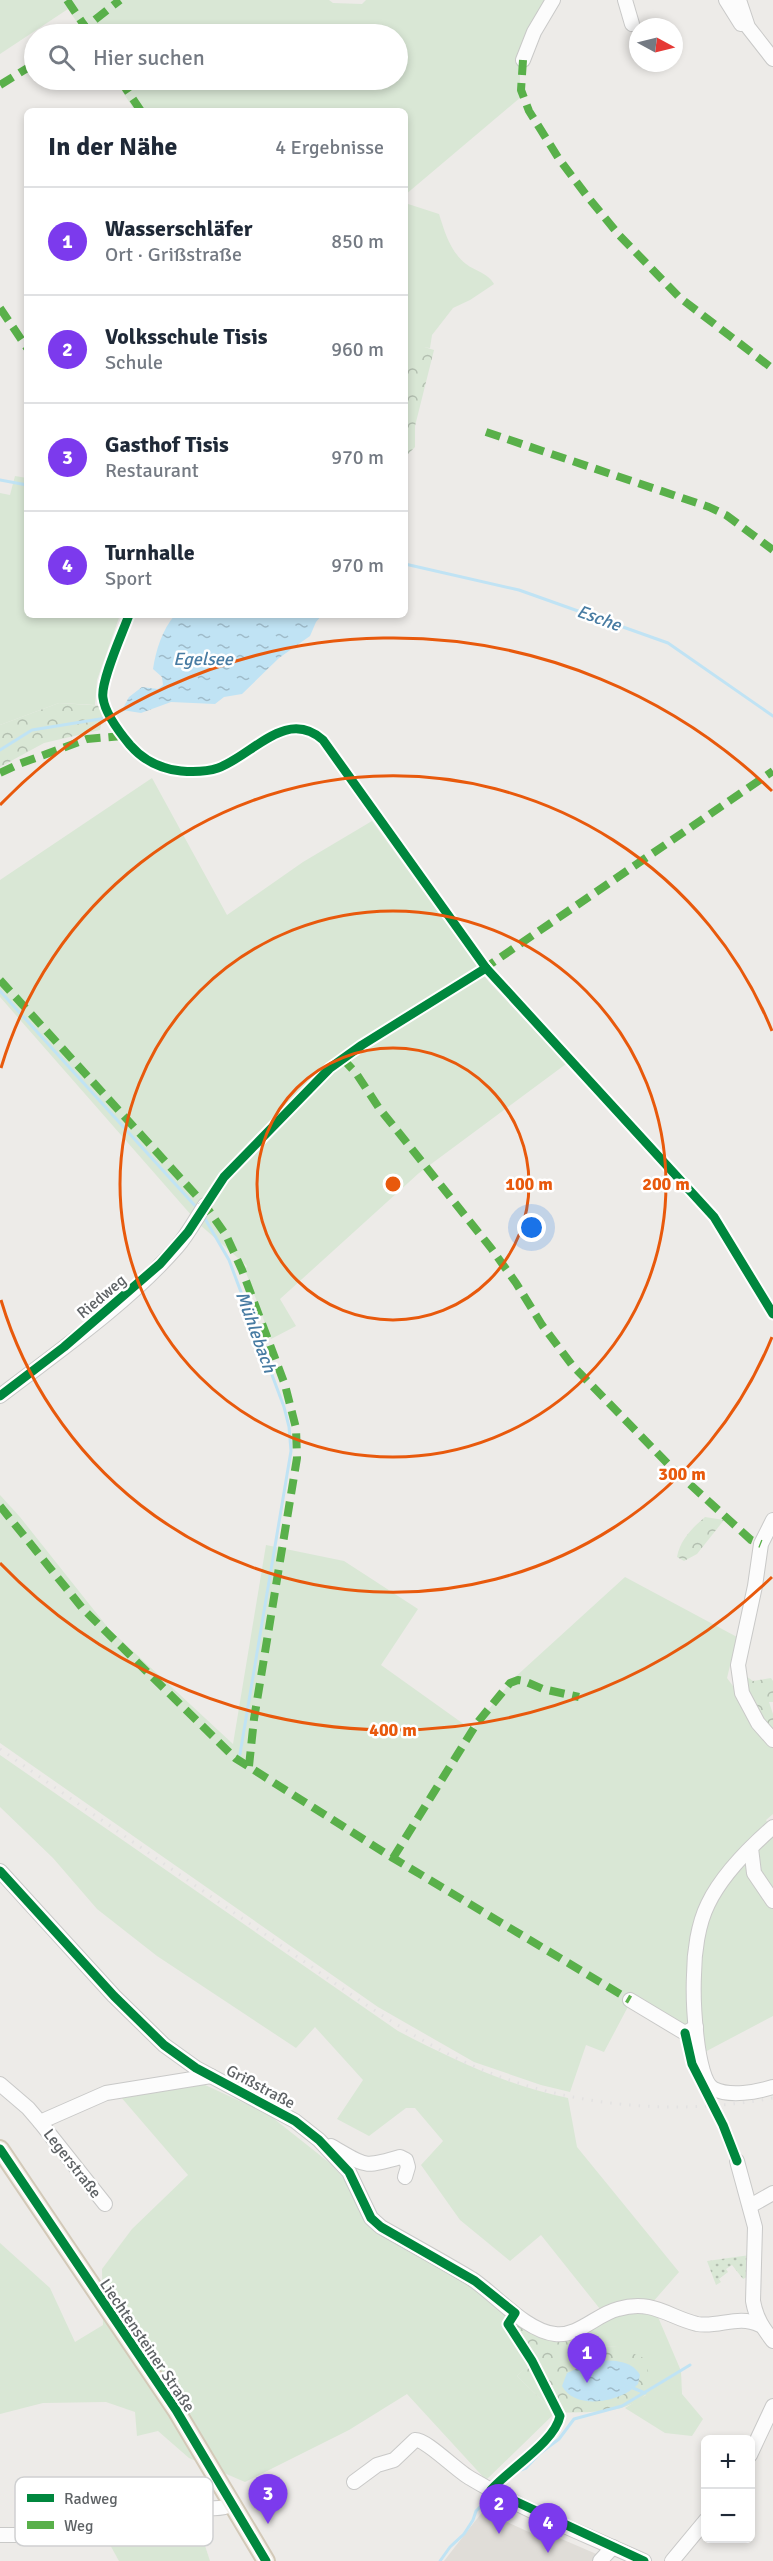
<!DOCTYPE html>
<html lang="de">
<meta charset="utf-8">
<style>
:root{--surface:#fff;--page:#f2f2f3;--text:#1f2937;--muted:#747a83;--line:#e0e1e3;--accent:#7c3aed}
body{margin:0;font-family:Signika,sans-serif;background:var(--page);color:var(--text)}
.controls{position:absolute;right:18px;bottom:18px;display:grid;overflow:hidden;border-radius:9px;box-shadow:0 3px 9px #0003}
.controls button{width:54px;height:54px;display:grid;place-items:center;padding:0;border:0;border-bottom:2px solid var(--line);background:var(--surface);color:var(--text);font:30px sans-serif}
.compass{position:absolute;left:629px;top:18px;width:54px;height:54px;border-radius:50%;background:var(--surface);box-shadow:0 3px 9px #0003;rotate:97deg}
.you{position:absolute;left:532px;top:1228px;width:21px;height:21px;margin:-15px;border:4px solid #fff;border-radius:50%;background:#1a73e8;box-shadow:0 0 0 9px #1a73e833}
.badge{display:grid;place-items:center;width:39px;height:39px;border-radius:50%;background:var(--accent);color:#fff;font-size:20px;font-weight:700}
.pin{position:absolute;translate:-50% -50px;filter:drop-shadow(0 2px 3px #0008)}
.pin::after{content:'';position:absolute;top:32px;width:21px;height:18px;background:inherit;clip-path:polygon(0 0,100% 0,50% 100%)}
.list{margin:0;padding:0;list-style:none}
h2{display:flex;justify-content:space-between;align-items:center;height:78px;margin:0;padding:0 24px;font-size:26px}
h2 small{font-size:20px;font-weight:400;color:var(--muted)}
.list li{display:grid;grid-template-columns:39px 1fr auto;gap:18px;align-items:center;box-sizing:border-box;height:108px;padding:0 24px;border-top:2px solid var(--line)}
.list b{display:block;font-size:22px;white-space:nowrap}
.list p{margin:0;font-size:20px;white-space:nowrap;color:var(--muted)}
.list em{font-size:20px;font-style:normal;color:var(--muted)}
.icon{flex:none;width:33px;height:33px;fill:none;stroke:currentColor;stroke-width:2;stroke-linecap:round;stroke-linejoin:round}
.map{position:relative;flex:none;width:773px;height:2561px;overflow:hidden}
.search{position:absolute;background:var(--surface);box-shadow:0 3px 9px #0003;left:24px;top:24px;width:384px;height:66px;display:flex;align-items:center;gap:15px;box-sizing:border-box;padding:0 21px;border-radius:33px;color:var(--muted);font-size:22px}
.panel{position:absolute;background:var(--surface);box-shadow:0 3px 9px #0003;left:24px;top:108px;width:384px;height:510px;border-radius:9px}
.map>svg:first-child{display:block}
</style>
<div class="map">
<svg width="773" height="2561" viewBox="0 0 773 2561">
<defs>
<pattern id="forest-crowns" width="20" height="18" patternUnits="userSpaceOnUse" patternTransform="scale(1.5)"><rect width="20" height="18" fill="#d9e7d5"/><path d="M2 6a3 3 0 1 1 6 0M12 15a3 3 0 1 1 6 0" fill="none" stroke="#b3bfb0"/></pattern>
<pattern id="garden-dots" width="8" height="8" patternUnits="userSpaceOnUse" patternTransform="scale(1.5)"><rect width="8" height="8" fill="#d9e7d5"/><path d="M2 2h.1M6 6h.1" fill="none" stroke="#b3bfb0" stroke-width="1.8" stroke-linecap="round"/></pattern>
<pattern id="water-ripples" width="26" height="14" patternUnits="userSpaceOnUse" patternTransform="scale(1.5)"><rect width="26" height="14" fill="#c0e3f4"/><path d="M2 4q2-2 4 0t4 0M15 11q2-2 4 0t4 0" fill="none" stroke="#9fbbc9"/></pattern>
</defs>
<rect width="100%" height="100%" fill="#edebe8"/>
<polygon fill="#e0ddd8" points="483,2511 540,2537 543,2531 601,2556 596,2561 444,2561"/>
<g fill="#d9e7d5">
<path d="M0,0H329L333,3L362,4L366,0H550L520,54L516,56C523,68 518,84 521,97L405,195V111H135L115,80H398V34H85L68,9L0,54Z"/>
<path d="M405,203L439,214C445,233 450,251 466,264C475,271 488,273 494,284L470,300L453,308L432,335L430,348L421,347L405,382Z"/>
<polygon points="15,476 27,478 27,615 120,615 97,680 95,705 59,703 0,725 0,493 10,495"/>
<polygon points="152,778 227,915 303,862 372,821 489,982 566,1064 419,1173 280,1299 296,1326 271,1339 245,1270 247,1266 199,1224 0,997 0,880"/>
<polygon points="0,1495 20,1517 109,1629 233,1744 266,1545 344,1561 418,1609 381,1665 472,1730 513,1679 625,1577 737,1637 727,1678 773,1740 773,1814 766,1820 773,1832 773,2016 701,2054 697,2029 685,2032 631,2001 604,2052 586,2045 570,2092 541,2085 474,2062 378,2007 0,1743"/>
<path d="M0,1755L398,2031C452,2059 508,2086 568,2098L577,2147L679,2272L652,2303L681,2371L682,2394L703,2419L692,2436L665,2433L625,2408L646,2395L618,2347L571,2345L562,2334L604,2314L541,2235L510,2261L460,2220L421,2165L443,2141L415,2108H406L369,2136L337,2119L363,2080L315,2027L296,2048L157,1956L97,1909L53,1858L0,1807Z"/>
<polygon points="203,2084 268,2114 331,2164 358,2195 370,2218 514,2313 532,2362 517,2376 555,2413 486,2480 407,2394 349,2430 245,2482 189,2458 158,2431 137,2436 135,2412 106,2402 43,2403 0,2414 0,2243 50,2288 75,2342 103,2325 102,2269 132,2229 188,2175 120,2096"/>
<polygon points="150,2499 166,2499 194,2512 210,2561 119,2561 98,2523"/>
</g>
<g fill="url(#forest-crowns)">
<polygon points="421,346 434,350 415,426 415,447 405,457 405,382 407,369"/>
<polygon points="59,703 105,706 100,730 44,743 0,767 0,725"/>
<path d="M705,1517L724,1520L697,1554L684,1561L677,1557C680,1540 692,1528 705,1517Z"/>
<polygon points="743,1674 753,1681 771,1678 773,1681 773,1702 769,1702 773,1714 773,1740 731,1702"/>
<path d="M514,2313L562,2334L571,2345L618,2347L646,2359L651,2388C632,2417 585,2411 555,2413L517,2376L531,2362L514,2345L507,2324Z"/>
</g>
<polygon fill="url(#garden-dots)" points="750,2255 751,2275 743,2279 732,2265 726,2269 728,2272 719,2279 721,2282 716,2285 707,2261"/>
<g fill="url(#water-ripples)">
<path d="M175,615H322L316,622L310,636L279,658L242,694L224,697L215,704L171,702L141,713L122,710L129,697L142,687L158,689L163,685L162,677L153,669C156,650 162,630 175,615Z"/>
<path d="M594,2361C610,2360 631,2359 640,2375L638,2384C622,2402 575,2411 562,2386L567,2373Z"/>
</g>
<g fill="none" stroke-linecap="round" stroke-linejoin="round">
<g stroke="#c0e3f4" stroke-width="3">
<polyline points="0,480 27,485"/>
<polyline points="405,564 519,590 668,643 773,716"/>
<polyline points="0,750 32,730 106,718 125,709"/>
<polyline points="0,991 198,1209"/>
<polyline points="204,1217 229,1260 284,1407 289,1427 291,1451 240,1754"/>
<polyline points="633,2388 645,2393"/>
<polyline points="498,2488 515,2472 526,2468 539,2454 559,2439 574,2419 622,2406 690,2365"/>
<polyline points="440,2561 450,2547 464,2534 473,2520 476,2511 492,2495"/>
</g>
<g stroke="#c9c9c8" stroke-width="16">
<g id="minor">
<polyline points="625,0 632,24"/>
<polyline points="726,0 741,24"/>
<polyline points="739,0 748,27 773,59"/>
<polyline points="523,60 534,32 553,0"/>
<path d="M0,1396C59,1351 128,1303 177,1247C188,1234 196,1219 205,1205"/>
<polyline points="773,1520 761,1544 755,1586 738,1665 742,1693 758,1723 773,1740"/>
<path d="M773,1827C749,1848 722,1875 708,1904C698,1924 694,1953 694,1975C693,1995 695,2080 714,2089C730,2097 757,2092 773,2087"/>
<polyline points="751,1848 754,1873 773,1901"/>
<path d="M0,1871L114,1996L164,2045L196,2068L295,2121L319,2140L349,2172L371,2218L381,2227C411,2244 442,2261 472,2279C496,2295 526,2331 555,2334C578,2337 597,2314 618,2309C653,2299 668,2317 697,2324C719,2328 738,2314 760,2325"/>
<polyline points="630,2000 685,2033 696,2027"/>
<polyline points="0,2084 28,2108 40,2122 106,2093 211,2076"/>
<polyline points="40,2122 105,2204"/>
<path d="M331,2146C365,2165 361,2169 400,2157L406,2160L408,2167L405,2177"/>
<path d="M737,2161L755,2227L753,2301C756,2318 763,2328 773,2341"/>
<polyline points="750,2206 773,2193"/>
<polyline points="750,2455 773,2406"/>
<path d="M354,2482L377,2465L394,2460L415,2440C426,2439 457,2471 470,2478C525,2511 586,2535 644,2561"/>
<path d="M0,2535H47L75,2526L152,2492C180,2493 204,2518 233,2504"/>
<polyline points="600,2561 613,2547"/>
<polyline points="672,2561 706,2520"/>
</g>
</g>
<g stroke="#d3c9b8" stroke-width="20">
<polyline id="major" points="0,2149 176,2410 266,2561"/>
</g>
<use href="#minor" stroke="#fcfcfc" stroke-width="14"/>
<use href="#major" stroke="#f3f0e9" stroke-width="16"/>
<path stroke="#e3e2e2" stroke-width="3" stroke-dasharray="1.5 8" stroke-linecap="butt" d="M0,1749C84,1808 169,1867 253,1926C318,1970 380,2019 450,2055C548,2105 666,2118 773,2098"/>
<g stroke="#59b04a" stroke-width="8" stroke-dasharray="15 8" stroke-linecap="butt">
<polyline points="67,0 90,34"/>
<polyline points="77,34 120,0"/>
<polyline points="523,60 521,90 529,111 559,159 587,196 619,235 679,297 773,369"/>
<polyline points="120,80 141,111"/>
<polyline points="0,85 34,64"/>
<polyline points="0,308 27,348"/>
<polyline points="486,432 709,507 726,515 773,550"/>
<polyline points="0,773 19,764 87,739 122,736"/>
<polyline points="482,970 773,771"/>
<polyline points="0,980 205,1205 226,1235 242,1270 285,1385 296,1428 297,1458 254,1719 249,1766"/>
<polyline points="342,1058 356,1073 379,1108 491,1248 516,1283 542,1325 572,1365 670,1466 751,1540 761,1544"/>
<polyline points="0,1506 83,1609 235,1758 393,1858 630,2000"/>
<polyline points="393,1858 477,1723 510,1683 518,1680 524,1681 543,1689 579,1697"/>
</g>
<g stroke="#fff" stroke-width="13">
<g id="cycleway">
<path d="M129,615C123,632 100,682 103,698C105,714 120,733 130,745C144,761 160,769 181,771C193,772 206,772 218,768C252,756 286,707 323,740L486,968L714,1217L773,1314"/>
<polyline points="0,1396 64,1347 160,1264 188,1232 224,1177 330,1068 362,1045 486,968"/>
<path d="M0,1871L114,1996L164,2045L196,2068L295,2121L319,2140L349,2172L371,2218L381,2227L475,2281L515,2313L508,2324L532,2361L560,2416C555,2442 509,2469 491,2490L644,2561"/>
<polyline points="685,2033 692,2064 723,2125 737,2161"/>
<polyline points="0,2149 176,2410 266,2561"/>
</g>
</g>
<use href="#cycleway" stroke="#00873e" stroke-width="9"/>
</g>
<g fill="none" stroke="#e8590c" stroke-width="3">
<circle cx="393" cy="1184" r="136"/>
<circle cx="393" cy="1184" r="273"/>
<path d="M772 1337A409 409 0 0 1 1 1300M1 1068A409 409 0 0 1 772 1031"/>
<path d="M772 1577A546 546 0 0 1 0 1563M0 805A546 546 0 0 1 772 791"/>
</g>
<g text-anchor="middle" stroke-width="5" stroke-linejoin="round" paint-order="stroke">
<g font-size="16" fill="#5e6265" stroke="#fff">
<text transform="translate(101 1296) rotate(-40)" y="6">Riedweg</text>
<text transform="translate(261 2086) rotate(28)" y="6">Grißstraße</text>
<text transform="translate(73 2163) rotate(52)" y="6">Legerstraße</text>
<text transform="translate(148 2345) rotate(56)" y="6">Liechtensteiner Straße</text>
</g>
<g font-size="18" font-style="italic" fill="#477ba2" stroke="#fff">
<text transform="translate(599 618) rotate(20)" y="6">Esche</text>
<text x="203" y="665">Egelsee</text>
<text transform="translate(256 1332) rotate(70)" y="6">Mühlebach</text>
</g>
</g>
<rect x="15" y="2477" width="198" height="69" rx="9" fill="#fff" stroke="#cfd0d1" stroke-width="1.5"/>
<rect x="27" y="2494" width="27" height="8" fill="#00873e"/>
<rect x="27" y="2521" width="27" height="8" fill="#59b04a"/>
<g font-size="16" fill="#5e6265">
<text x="64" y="2504">Radweg</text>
<text x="64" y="2531">Weg</text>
</g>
<circle cx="393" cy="1184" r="9" fill="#e8590c" stroke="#fff" stroke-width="3"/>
<g font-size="18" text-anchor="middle" font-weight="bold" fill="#e8590c" stroke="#fff" stroke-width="5" stroke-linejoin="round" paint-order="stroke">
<text x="529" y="1190">100 m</text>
<text x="666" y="1190">200 m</text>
<text x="682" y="1480">300 m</text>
<text x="393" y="1736">400 m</text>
</g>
</svg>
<div class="controls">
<button>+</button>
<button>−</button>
</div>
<svg class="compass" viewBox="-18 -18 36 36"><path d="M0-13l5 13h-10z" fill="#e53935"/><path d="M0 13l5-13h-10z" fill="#747a83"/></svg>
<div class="you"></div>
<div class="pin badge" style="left:587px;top:2383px">1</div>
<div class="pin badge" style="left:499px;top:2534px">2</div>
<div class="pin badge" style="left:268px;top:2524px">3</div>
<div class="pin badge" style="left:548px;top:2553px">4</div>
<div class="search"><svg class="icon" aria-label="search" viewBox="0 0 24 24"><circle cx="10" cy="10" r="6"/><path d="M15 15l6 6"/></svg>Hier suchen</div>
<section class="panel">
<h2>In der Nähe<small>4 Ergebnisse</small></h2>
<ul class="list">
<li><span class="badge">1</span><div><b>Wasserschläfer</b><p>Ort · Grißstraße</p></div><em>850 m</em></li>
<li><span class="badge">2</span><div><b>Volksschule Tisis</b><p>Schule</p></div><em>960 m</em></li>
<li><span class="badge">3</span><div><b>Gasthof Tisis</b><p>Restaurant</p></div><em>970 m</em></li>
<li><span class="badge">4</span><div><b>Turnhalle</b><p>Sport</p></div><em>970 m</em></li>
</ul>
</section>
</div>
